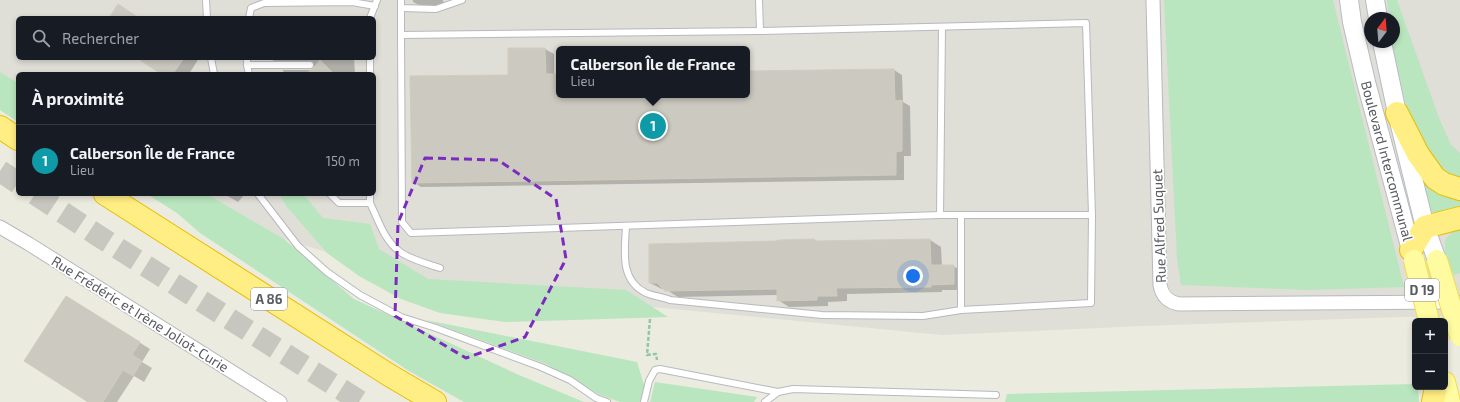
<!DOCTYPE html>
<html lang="fr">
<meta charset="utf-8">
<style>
:root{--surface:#171b24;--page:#242831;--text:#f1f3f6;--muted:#9ea1a6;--line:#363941;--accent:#db2777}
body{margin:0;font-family:"Exo 2",sans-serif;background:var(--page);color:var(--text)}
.controls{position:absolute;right:12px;bottom:12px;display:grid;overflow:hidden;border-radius:6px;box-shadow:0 2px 6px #0003}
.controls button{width:36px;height:36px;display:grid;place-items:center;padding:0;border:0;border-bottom:1px solid var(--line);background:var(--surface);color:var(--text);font:20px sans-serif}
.compass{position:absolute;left:1364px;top:12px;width:36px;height:36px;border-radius:50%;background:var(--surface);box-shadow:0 2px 6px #0003;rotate:16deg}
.you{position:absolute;left:913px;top:276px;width:14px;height:14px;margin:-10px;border:3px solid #fff;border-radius:50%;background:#1a73e8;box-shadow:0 0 0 6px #1a73e833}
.badge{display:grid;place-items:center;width:26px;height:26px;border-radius:50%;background:var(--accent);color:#fff;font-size:13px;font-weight:700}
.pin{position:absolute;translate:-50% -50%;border:2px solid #fff;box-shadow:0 1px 4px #0006}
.popup{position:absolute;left:556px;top:46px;width:194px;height:52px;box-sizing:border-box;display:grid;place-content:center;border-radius:6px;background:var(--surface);filter:drop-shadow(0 1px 3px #0005);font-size:13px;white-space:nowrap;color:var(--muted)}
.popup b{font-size:15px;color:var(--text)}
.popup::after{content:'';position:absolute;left:50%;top:100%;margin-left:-8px;border:8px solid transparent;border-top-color:var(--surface)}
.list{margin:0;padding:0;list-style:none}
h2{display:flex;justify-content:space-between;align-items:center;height:52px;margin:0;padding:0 16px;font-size:17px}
h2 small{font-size:13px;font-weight:400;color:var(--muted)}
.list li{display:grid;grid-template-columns:26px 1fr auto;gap:12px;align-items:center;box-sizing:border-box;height:72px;padding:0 16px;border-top:1px solid var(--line)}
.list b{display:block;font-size:15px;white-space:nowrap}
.list p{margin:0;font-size:13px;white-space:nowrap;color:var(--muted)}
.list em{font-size:13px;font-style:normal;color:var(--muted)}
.icon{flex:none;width:22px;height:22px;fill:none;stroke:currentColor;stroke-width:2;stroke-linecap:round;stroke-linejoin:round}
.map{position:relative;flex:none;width:1460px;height:402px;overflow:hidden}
.search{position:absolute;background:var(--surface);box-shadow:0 2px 6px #0003;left:16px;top:16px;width:360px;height:44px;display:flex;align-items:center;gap:10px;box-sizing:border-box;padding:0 14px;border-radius:6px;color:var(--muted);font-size:15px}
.panel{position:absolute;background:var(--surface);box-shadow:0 2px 6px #0003;left:16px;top:72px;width:360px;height:124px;border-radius:6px}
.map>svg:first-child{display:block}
</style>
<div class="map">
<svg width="1460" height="402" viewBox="0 0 1460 402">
<rect width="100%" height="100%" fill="#ecebdf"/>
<path fill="#dfded7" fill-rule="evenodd" d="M0,0H1460V315L1141,326L942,335L436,286L284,239L207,194H374V74H18V83L0,72ZM18,18H374V58H18ZM1370,18H1394V42H1370ZM559,49H747V95H559Z"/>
<g fill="#b9e6be">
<polygon points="1164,0 1333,0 1404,287 1309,290 1181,285 1177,258"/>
<polygon points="1387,0 1397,0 1439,118 1451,145 1460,153 1460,178 1451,175 1431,159 1414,139 1391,42 1394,42 1394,18 1389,18"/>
<polygon points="0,72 18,83 18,122 0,110"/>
<polygon points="1419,167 1460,193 1460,210 1436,214 1430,210"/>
<polygon points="147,194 207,194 284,239 354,299 519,375 584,402 464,402 409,371 200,233 177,213"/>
<polygon points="279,194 303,194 323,218 370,224 379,249 428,279 626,290 668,317 505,322 440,313 401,299 359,276 327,253 287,207"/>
<polygon points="1460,226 1460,273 1454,275 1445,259 1445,240 1457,227"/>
<polygon points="426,320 637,362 645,388 643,402 620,402 598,394 546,364"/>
<polygon points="655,382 757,397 754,402 650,402"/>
<polygon points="1415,384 1415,387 1418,387 1419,402 1005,402 1007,394"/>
</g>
<g fill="#0003">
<polygon points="413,0 443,0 444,5 419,5 413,2"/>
<polygon points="509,49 545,49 554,54 554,75 559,75 559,95 747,95 747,72 894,70 902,75 903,102 910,106 911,156 904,156 904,180 421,187 413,182 509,76"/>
<polygon points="138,58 199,58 189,74 163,74"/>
<polygon points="269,58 354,58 355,74 286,74 282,70 311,70 317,66 282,66"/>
<polygon points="224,194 245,194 238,202"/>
<polygon points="930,240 941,247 942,266 953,266 964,272 965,290 942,290 942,292 847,294 847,301 828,302 828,306 789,307 778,300 778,295 678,297 665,289 662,289 650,283 818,242"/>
<polygon points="67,297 150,349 142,362 152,368 144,382 134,376 117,402 90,402"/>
</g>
<g fill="#ccc9c0" stroke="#d1cdbd">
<polygon points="118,4 139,18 109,18"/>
<polygon points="508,48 545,48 546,74 559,74 559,95 747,95 747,71 894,69 895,101 902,100 902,151 896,152 896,175 412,183 410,76 508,75"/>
<polygon points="137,58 184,58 173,74 161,74"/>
<polygon points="320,60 334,74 305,74 313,69"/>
<polygon points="814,239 816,241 930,239 931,265 954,265 954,284 931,285 931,287 836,288 837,296 817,296 817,300 777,301 777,289 665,291 657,283 649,283 649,244 776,241 779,240"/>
<polygon points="66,296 140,342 132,355 142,361 133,376 123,370 103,402 88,402 24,361"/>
</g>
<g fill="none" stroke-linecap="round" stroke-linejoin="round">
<g stroke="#c7c7c0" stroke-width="22" stroke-dasharray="22 11" stroke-linecap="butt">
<polyline points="0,171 18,183"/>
<polyline points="35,194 97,235 361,402"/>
</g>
<g stroke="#b7b9bf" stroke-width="8">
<g id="service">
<polyline points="206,0 207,18"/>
<polyline points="401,0 401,8 436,9 462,0"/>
<polyline points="759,0 760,31"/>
<polyline points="401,8 401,35"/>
<polyline points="249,18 251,8 264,3 352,2 375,6"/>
<polyline points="370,18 377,0"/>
<polygon points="1086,23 1092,215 940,215 411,233 402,222 401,35 760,31"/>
<polyline points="211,58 214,74"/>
<polyline points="247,58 247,65 249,74"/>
<polyline points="370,58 370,74"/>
<polyline points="247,65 310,65"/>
<polyline points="258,194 298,246 327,272 360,295 401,317 436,328 541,367 570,380 596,398 607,402"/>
<polyline points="330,194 339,203 370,203 370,194"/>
<path d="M370,203C378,219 384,240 399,251C409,259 428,264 440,268"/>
<polyline points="940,215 942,27"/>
<polyline points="961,216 961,310"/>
<path d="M626,226C625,250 619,280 646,293C653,296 663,297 670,300L822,315L923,316L961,310L1091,303L1092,215"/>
<polyline points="644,402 649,381 655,370 660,369 778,392"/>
<polyline points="765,402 778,392 793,389 996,395"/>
</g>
</g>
<g stroke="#b7b9bf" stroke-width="15">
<g id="minor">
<path d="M1153,0L1160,285C1162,296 1168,302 1179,304L1456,302"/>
<polyline points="0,227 29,244 280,402"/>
</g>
</g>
<g stroke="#babcc4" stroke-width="20">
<g id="secondary">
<polyline points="1349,0 1352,22 1366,82 1411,250"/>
<polyline points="1375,0 1378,18"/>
<polyline points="1382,42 1397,113 1425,227 1437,260"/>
</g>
</g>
<g stroke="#f8dc4c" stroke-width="22">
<polyline id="primary" points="1445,382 1450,402"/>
</g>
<g stroke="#ebbd00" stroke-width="24">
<g id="motorway">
<polyline points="1397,113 1418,154 1435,178 1444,184 1460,189"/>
<polyline points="0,127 18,139"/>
<polyline points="105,194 389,375 435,402"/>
<polyline points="1411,250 1425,227 1460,218"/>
<polyline points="1433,402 1436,387"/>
</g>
</g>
<polyline stroke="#92c6a8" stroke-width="2.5" stroke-dasharray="4 2" stroke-linecap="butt" points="650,319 647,355 656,354 657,360"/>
<use href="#service" stroke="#fff" stroke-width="6"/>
<use href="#minor" stroke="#fff" stroke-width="13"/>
<use href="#secondary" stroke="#fff" stroke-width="18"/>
<use href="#primary" stroke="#fffba1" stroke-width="20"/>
<use href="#motorway" stroke="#ffee83" stroke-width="22"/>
<g stroke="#f8dc4c" stroke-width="22" stroke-linecap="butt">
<g id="primary-bridge">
<polyline points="1414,260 1429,321"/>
<polyline points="1437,260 1460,336"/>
</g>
</g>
<use href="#primary-bridge" stroke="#fffba1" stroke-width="20"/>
</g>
<path fill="none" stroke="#7b2cbf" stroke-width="3" stroke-dasharray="8 5" stroke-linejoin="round" d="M425,158L498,160L556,199L566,259L525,337L466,358L395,316L398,223Z"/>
<g text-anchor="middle" stroke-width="3.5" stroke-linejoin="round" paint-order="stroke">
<g fill="#fff" stroke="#8a8c90" stroke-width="1">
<rect x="1405" y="279" width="34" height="22" rx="3"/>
<rect x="251" y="288" width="36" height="22" rx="3"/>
</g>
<g font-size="13" font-weight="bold" fill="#585b61">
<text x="1422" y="295">D 19</text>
<text x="269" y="304">A 86</text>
</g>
<g font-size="14" fill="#585b61" stroke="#fff">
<text transform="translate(1387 161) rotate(75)" y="5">Boulevard Intercommunal</text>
<text transform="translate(1159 226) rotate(-92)" y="5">Rue Alfred Suquet</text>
<text transform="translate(140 314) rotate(32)" y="5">Rue Frédéric et Irène Joliot-Curie</text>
</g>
</g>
</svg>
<div class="controls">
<button>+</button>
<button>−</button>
</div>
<svg class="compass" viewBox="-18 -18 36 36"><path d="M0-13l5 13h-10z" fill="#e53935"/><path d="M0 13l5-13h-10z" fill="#9ea1a6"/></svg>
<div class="you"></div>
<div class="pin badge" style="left:653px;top:126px;background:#0f9aa8">1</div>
<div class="popup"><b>Calberson Île de France</b>Lieu</div>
<div class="search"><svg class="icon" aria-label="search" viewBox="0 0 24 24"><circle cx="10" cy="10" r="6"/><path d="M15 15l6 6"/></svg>Rechercher</div>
<section class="panel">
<h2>À proximité<small></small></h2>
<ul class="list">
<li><span class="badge" style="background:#0f9aa8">1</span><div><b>Calberson Île de France</b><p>Lieu</p></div><em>150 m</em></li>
</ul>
</section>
</div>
